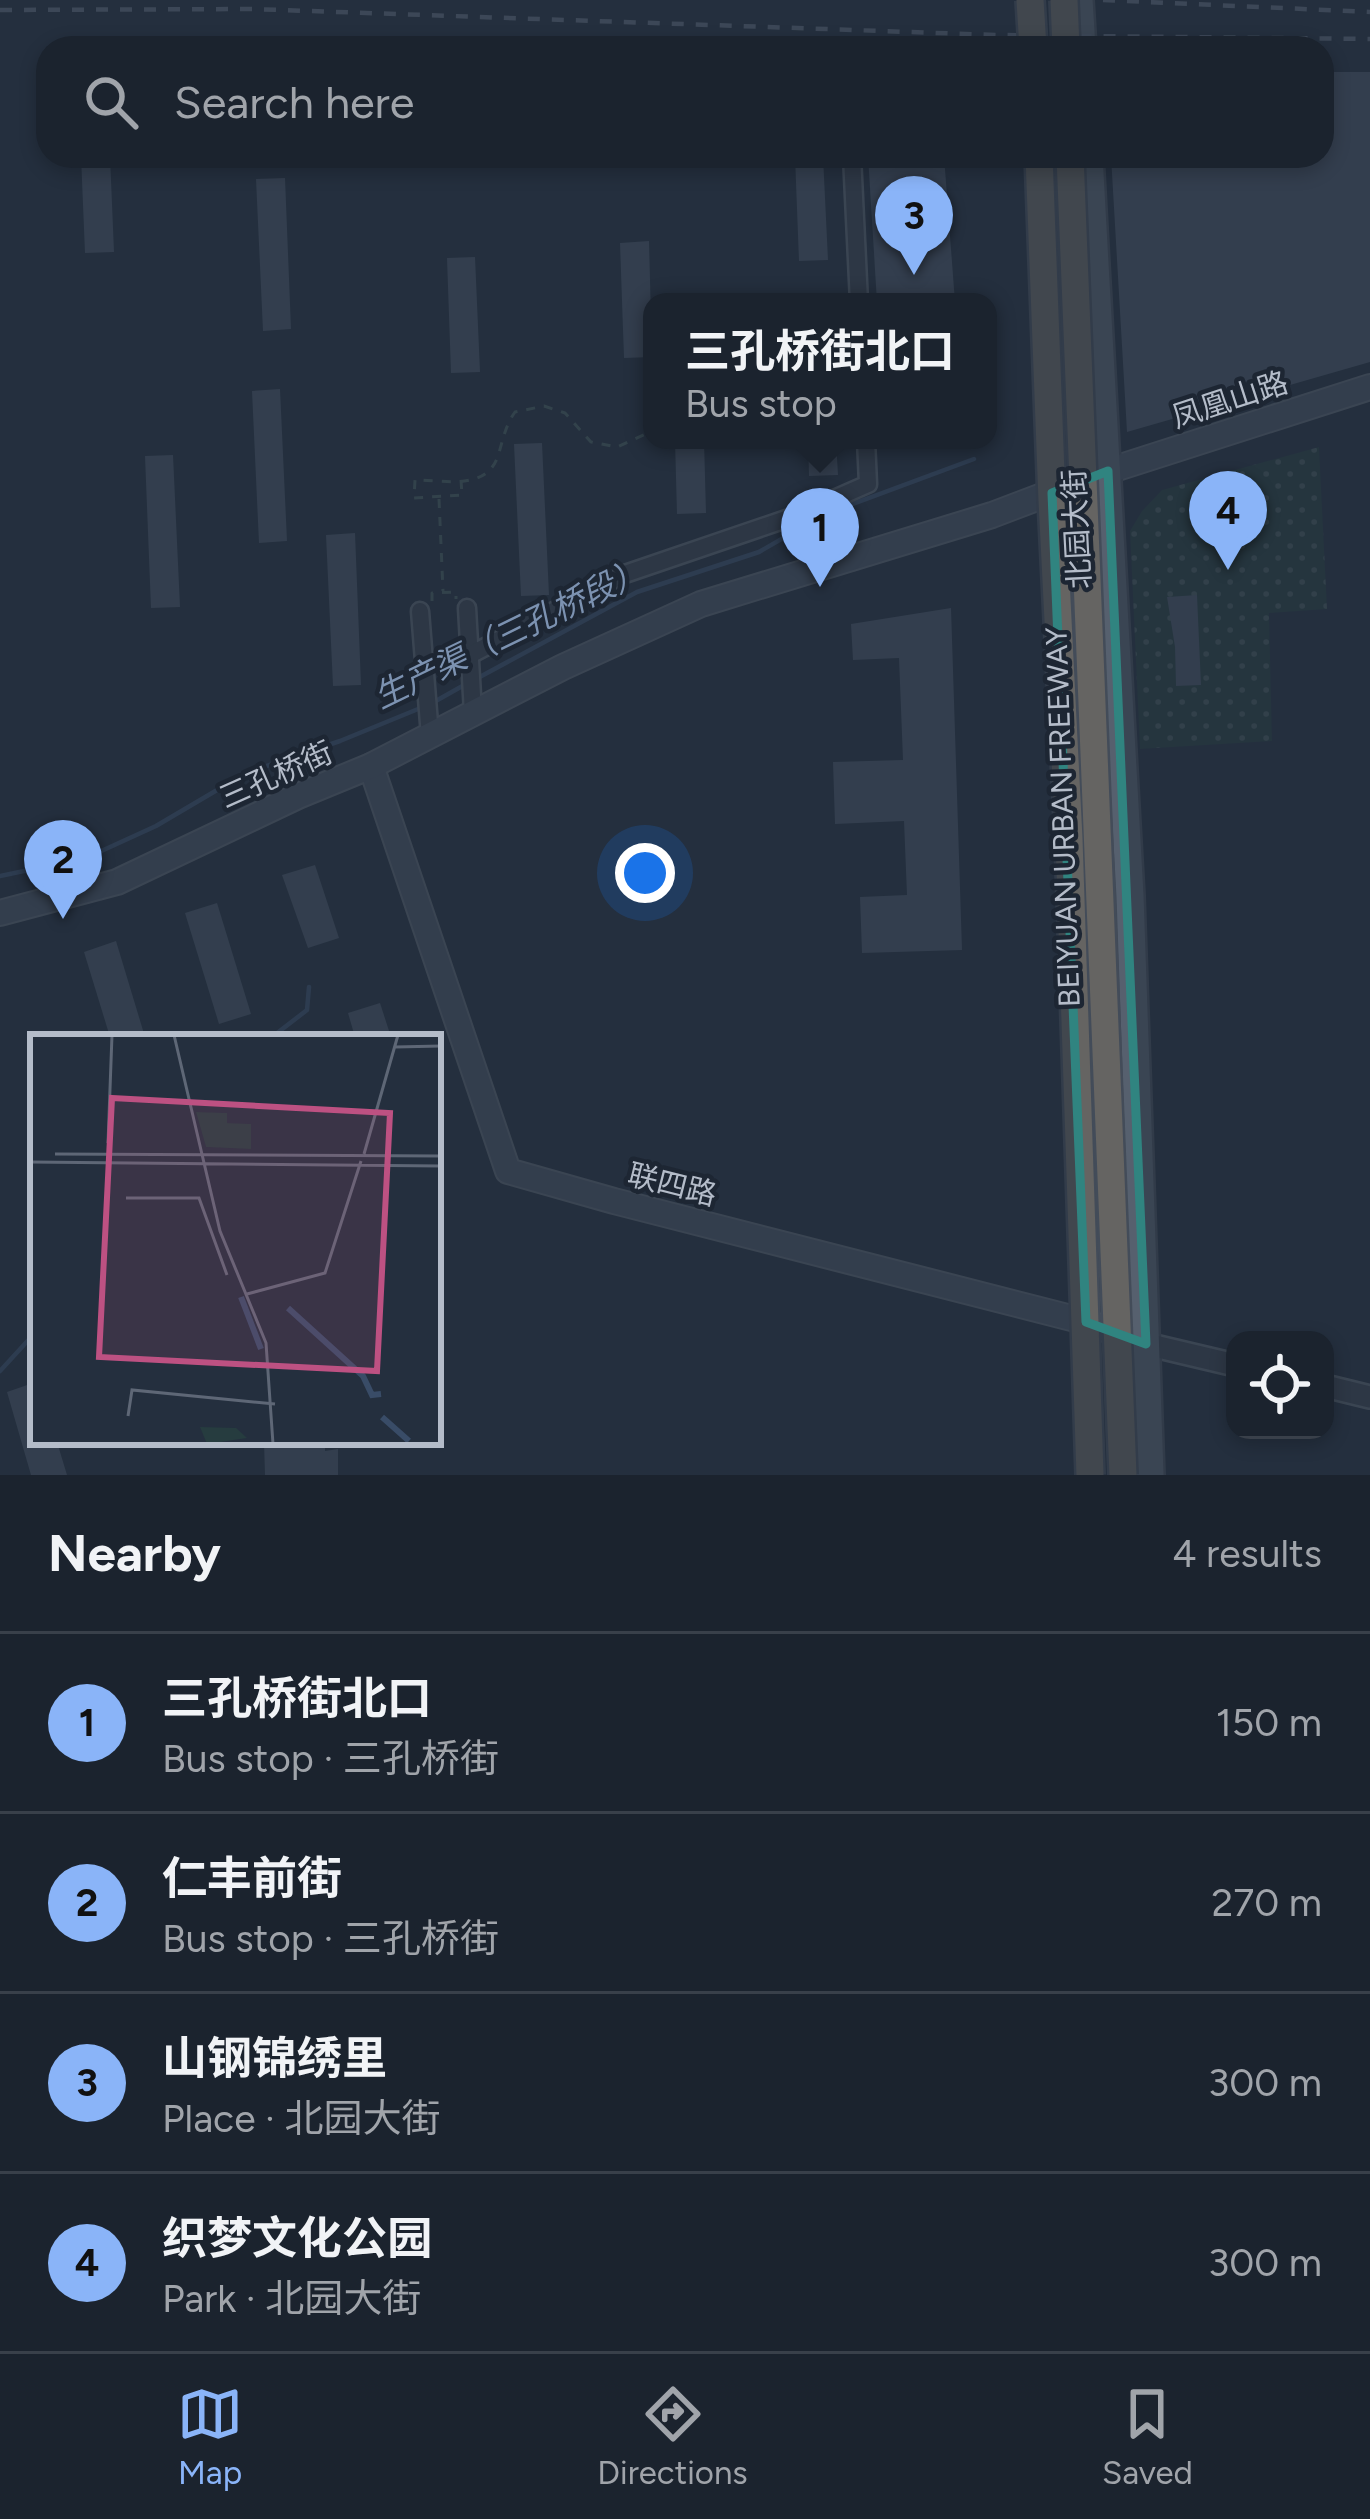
<!DOCTYPE html>
<meta charset="utf-8">
<style>
:root{--surface:#1b232e;--page:#242b36;--text:#f1f3f6;--muted:#a0a4aa;--line:#39404a;--accent:#8ab4f8}
body{margin:0;font-family:Figtree,"Noto Sans SC",sans-serif;background:var(--page);color:var(--text)}
.controls{position:absolute;right:36px;bottom:36px;display:grid;overflow:hidden;border-radius:24px;box-shadow:0 6px 18px #0003}
.controls button{width:108px;height:108px;display:grid;place-items:center;padding:0;border:0;border-bottom:3px solid var(--line);background:var(--surface);color:var(--text);font:60px sans-serif}
.you{position:absolute;left:645px;top:873px;width:42px;height:42px;margin:-30px;border:9px solid #fff;border-radius:50%;background:#1a73e8;box-shadow:0 0 0 18px #1a73e833}
.badge{display:grid;place-items:center;width:78px;height:78px;border-radius:50%;background:var(--accent);color:#111;font-size:39px;font-weight:700}
.pin{position:absolute;translate:-50% -99px;filter:drop-shadow(0 3px 6px #0008)}
.pin::after{content:'';position:absolute;top:63px;width:42px;height:36px;background:inherit;clip-path:polygon(0 0,100% 0,50% 100%)}
.popup{position:absolute;left:643px;top:293px;width:354px;height:156px;box-sizing:border-box;display:grid;place-content:center;border-radius:24px;background:var(--surface);filter:drop-shadow(0 3px 9px #0005);font-size:39px;white-space:nowrap;color:var(--muted)}
.popup b{font-size:45px;color:var(--text)}
.popup::after{content:'';position:absolute;left:50%;top:100%;margin-left:-24px;border:24px solid transparent;border-top-color:var(--surface)}
.list{margin:0;padding:0;list-style:none}
h2{display:flex;justify-content:space-between;align-items:center;height:156px;margin:0;padding:0 48px;font-size:51px}
h2 small{font-size:39px;font-weight:400;color:var(--muted)}
.list li{display:grid;grid-template-columns:78px 1fr auto;gap:36px;align-items:center;box-sizing:border-box;height:180px;padding:0 48px;border-top:3px solid var(--line)}
.list b{display:block;font-size:45px;white-space:nowrap}
.list p{margin:0;font-size:39px;white-space:nowrap;color:var(--muted)}
.list em{font-size:39px;font-style:normal;color:var(--muted)}
.icon{flex:none;width:66px;height:66px;fill:none;stroke:currentColor;stroke-width:2;stroke-linecap:round;stroke-linejoin:round}
.map{position:relative;flex:none;width:1370px;height:1475px;overflow:hidden}
.search{position:absolute;background:var(--surface);box-shadow:0 6px 18px #0003;left:36px;right:36px;top:36px;height:132px;display:flex;align-items:center;gap:30px;box-sizing:border-box;padding:0 42px;border-radius:36px;color:var(--muted);font-size:45px}
.sheet{height:876px;background:var(--surface)}
nav{display:flex;justify-content:space-around;align-items:center;box-sizing:border-box;height:168px;border-top:3px solid var(--line);background:var(--surface);font-size:33px;color:var(--muted)}
nav a{display:grid;justify-items:center;gap:6px}
nav .on{color:var(--accent)}
.map>svg:first-child{display:block}
</style>
<div class="map">
<svg width="1370" height="1475" viewBox="0 0 1370 1475">
<defs>
<pattern id="park-dots" width="8" height="8" patternUnits="userSpaceOnUse" patternTransform="scale(3)"><rect width="8" height="8" fill="#263c3f"/><path d="M2 2h.1M6 6h.1" fill="none" stroke="#435659" stroke-width="1.8" stroke-linecap="round"/></pattern>
</defs>
<rect width="100%" height="100%" fill="#242f3e"/>
<polygon fill="url(#park-dots)" points="1319,447 1327,609 1269,613 1272,741 1140,749 1130,531 1142,511 1162,490"/>
<g fill="none" stroke-linecap="round" stroke-linejoin="round">
<g stroke="#394c67" stroke-width="4.5">
<polyline points="476,679 637,592 759,552 823,515 974,459"/>
<polyline points="434,702 466,684"/>
<polyline points="0,876 86,858 156,826 246,773 340,741 423,707"/>
<polyline points="272,1037 307,1010 309,987"/>
<polyline points="0,1371 33,1335"/>
</g>
</g>
<g fill="#455162">
<polygon points="1322,72 1370,72 1370,362 1127,432 1111,156 1322,156"/>
<polygon points="81,156 110,156 114,252 85,253"/>
<polygon points="795,156 823,156 828,260 799,261"/>
<polygon points="868,156 944,156 955,302 877,302"/>
<polygon points="285,178 291,329 263,331 256,179"/>
<polygon points="649,241 652,357 624,358 620,243"/>
<polygon points="475,257 480,372 451,373 447,258"/>
<polygon points="280,389 287,541 259,543 252,391"/>
<polygon points="675,440 704,440 706,513 677,514"/>
<polygon points="808,440 836,440 838,475 809,476"/>
<polygon points="542,443 549,595 521,596 514,444"/>
<polygon points="173,455 180,607 151,608 145,456"/>
<polygon points="355,533 361,685 333,686 326,535"/>
<polygon points="1197,595 1201,685 1176,686 1175,647 1167,597"/>
<polygon points="951,608 962,950 862,953 860,897 907,895 904,821 835,824 833,762 903,760 899,658 853,660 851,624"/>
<polygon points="315,865 339,938 308,948 282,875"/>
<polygon points="217,903 251,1014 219,1024 185,913"/>
<polygon points="116,941 145,1037 110,1037 84,952"/>
<polygon points="380,1003 391,1037 355,1037 348,1013"/>
<polygon points="33,1383 33,1442 57,1442 67,1475 31,1475 7,1392"/>
<polygon points="264,1442 325,1442 325,1451 338,1449 338,1475 265,1475"/>
</g>
<g fill="none" stroke-linecap="round" stroke-linejoin="round">
<g stroke="#565f6c" stroke-width="21">
<g id="minor">
<polyline points="852,156 859,302"/>
<polyline points="467,608 473,713"/>
<polyline points="420,611 430,736"/>
<polyline points="470,655 622,575 795,516 868,484 866,440"/>
</g>
</g>
<g stroke="#565f6c" stroke-width="26">
<g id="tertiary">
<polyline points="1146,1344 1235,1365"/>
<polyline points="1325,1386 1370,1397"/>
</g>
</g>
<g stroke="#565f6c" stroke-width="28">
<g id="secondary">
<polyline points="371,766 508,1171 614,1201 1083,1321 1132,1339"/>
<polyline points="0,913 117,882 298,796 371,766 563,667 701,604 992,515 1108,471 1370,387"/>
</g>
</g>
<g stroke="#414a57" stroke-width="32">
<g id="primary">
<polyline points="1079,0 1082,48"/>
<polyline points="1089,156 1130,896 1150,1475"/>
</g>
</g>
<g stroke="#44595c" stroke-width="3" stroke-dasharray="9 9" stroke-linecap="butt">
<path d="M461,480L462,495L414,498L415,480C445,480 486,491 498,456C503,440 505,426 515,412L544,406L565,413L591,442L617,447L652,431"/>
<polyline points="439,499 443,591"/>
<polyline points="432,601 432,593 456,592 456,599"/>
</g>
<use href="#minor" stroke="#38414e" stroke-width="16"/>
<use href="#tertiary" stroke="#38414e" stroke-width="21"/>
<use href="#secondary" stroke="#465061" stroke-width="24"/>
<use href="#primary" stroke="#56606e" stroke-width="27"/>
<g stroke="#5a6575" stroke-width="4.5" stroke-dasharray="12 12" stroke-linecap="butt">
<polyline points="1103,0 1370,12"/>
<polyline points="0,10 252,9 996,35 1370,39"/>
</g>
<g stroke="#434c59" stroke-width="32" stroke-linecap="butt">
<g id="trunk-bridge">
<polyline points="1030,0 1033,48"/>
<polyline points="1064,0 1066,48"/>
<polyline points="1039,156 1052,500 1069,839 1090,1475"/>
<polyline points="1070,156 1123,1475"/>
</g>
</g>
<use href="#trunk-bridge" stroke="#656462" stroke-width="27"/>
</g>
<path d="M0 0H1370V1475H0ZM1108,471L1146,1344L1086,1322L1052,493Z" fill="#242f3e" fill-opacity=".55" fill-rule="evenodd"/>
<path fill="none" stroke="#308480" stroke-width="9" stroke-linejoin="round" d="M1108,471L1146,1344L1086,1322L1052,493Z"/>
<g text-anchor="middle" stroke-width="9" stroke-linejoin="round" paint-order="stroke">
<g font-size="30" fill="#b4bcc9" stroke="#1d2633">
<text transform="translate(1230 400) rotate(-18)" y="10">凤凰山路</text>
<text transform="translate(1077 529) rotate(-93)" y="10">北园大街</text>
<text transform="translate(276 775) rotate(-24)" y="10">三孔桥街</text>
<text transform="translate(1063 817) rotate(-92)" y="10">BEIYUAN URBAN FREEWAY</text>
<text transform="translate(672 1185) rotate(14)" y="10">联四路</text>
</g>
<g font-size="33" font-style="italic" fill="#7c92b1" stroke="#1d2633">
<text transform="translate(509 633) rotate(-26)" y="12">生产渠（三孔桥段）</text>
</g>
</g>
<g transform="translate(30 1034)">
<rect width="411" height="411" fill="#242f3e"/>
<path d="M170,393L206,394L217,404L177,410Z" fill="#263c3f"/>
<path d="M166,78L197,79V89L221,90V115L176,113Z" fill="#263c3f"/>
<path fill="none" stroke="#394c67" stroke-width="6" d="M211,263L231,315M258,274L333,342L342,361L351,360M352,383L379,407"/>
<path fill="none" stroke="#5e6776" stroke-width="3" d="M144,1L190,197L236,309L243,410M365,13L411,12M78,109L82,1M25,120L411,122M334,120L368,1M0,128L411,132M96,164H169L197,241M217,260L295,239L331,127M98,382L102,356L245,370"/>
<path fill="#bd5182" fill-opacity="0.15" stroke="#bd5182" stroke-width="6" d="M82,64L360,79L347,337L69,323Z"/>
<rect width="411" height="411" fill="none" stroke="#b4bcc9" stroke-width="6"/>
</g>
</svg>
<div class="controls">
<button><svg class="icon" aria-label="locate" viewBox="0 0 24 24"><circle cx="12" cy="12" r="6"/><path d="M12 2v4M12 18v4M2 12h4M18 12h4"/></svg></button>
</div>
<div class="you"></div>
<div class="pin badge" style="left:820px;top:587px">1</div>
<div class="popup"><b>三孔桥街北口</b>Bus stop</div>
<div class="pin badge" style="left:63px;top:919px">2</div>
<div class="pin badge" style="left:914px;top:275px">3</div>
<div class="pin badge" style="left:1228px;top:570px">4</div>
<div class="search"><svg class="icon" aria-label="search" viewBox="0 0 24 24"><circle cx="10" cy="10" r="6"/><path d="M15 15l6 6"/></svg>Search here</div>
</div>
<section class="sheet">
<h2>Nearby<small>4 results</small></h2>
<ul class="list">
<li><span class="badge">1</span><div><b>三孔桥街北口</b><p>Bus stop · 三孔桥街</p></div><em>150 m</em></li>
<li><span class="badge">2</span><div><b>仁丰前街</b><p>Bus stop · 三孔桥街</p></div><em>270 m</em></li>
<li><span class="badge">3</span><div><b>山钢锦绣里</b><p>Place · 北园大街</p></div><em>300 m</em></li>
<li><span class="badge">4</span><div><b>织梦文化公园</b><p>Park · 北园大街</p></div><em>300 m</em></li>
</ul>
</section>
<nav>
<a class="on"><svg class="icon" aria-label="map" viewBox="0 0 24 24"><path d="M3 6l6-2 6 2 6-2v14l-6 2-6-2-6 2zM9 4v14M15 6v14"/></svg>Map</a>
<a><svg class="icon" aria-label="directions" viewBox="0 0 24 24"><path d="M12 3l9 9-9 9-9-9zM9 14v-3h6M13 9l2 2-2 2"/></svg>Directions</a>
<a><svg class="icon" aria-label="saved" viewBox="0 0 24 24"><path d="M7 4h10v16l-5-4-5 4z"/></svg>Saved</a>
</nav>
